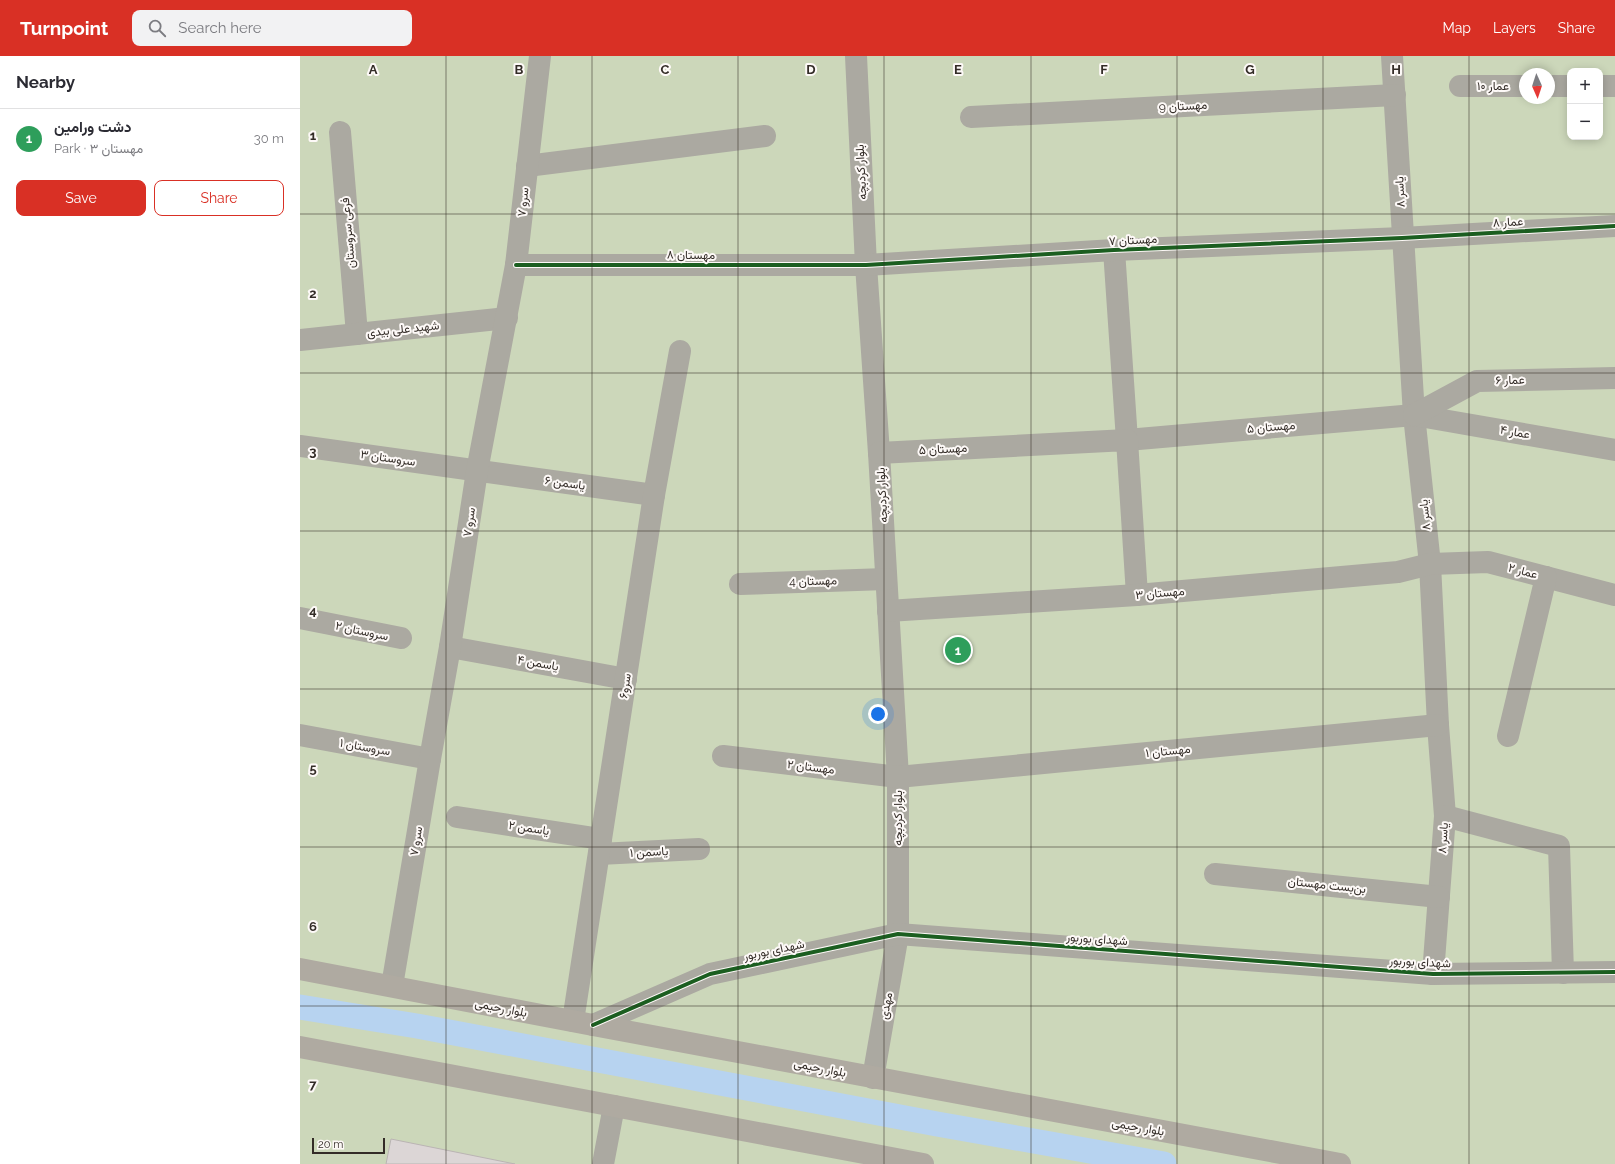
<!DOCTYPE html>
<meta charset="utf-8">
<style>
:root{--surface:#fff;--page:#f2f2f3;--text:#2b2b33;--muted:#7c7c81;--line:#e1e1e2;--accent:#d93025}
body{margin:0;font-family:Raleway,Vazirmatn,sans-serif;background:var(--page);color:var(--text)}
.controls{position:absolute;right:12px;top:12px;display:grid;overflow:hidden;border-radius:8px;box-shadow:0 2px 10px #0003}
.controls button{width:36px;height:36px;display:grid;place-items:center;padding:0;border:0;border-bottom:1px solid var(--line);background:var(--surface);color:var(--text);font:20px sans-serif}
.compass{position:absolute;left:1219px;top:12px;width:36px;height:36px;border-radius:50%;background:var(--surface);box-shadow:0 2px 10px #0003;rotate:177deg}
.scale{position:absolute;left:12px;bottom:10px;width:73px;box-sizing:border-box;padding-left:4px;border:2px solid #332c27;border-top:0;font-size:11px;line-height:14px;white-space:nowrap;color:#332c27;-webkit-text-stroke:3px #fdf9f7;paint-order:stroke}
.you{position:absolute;left:578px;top:658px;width:14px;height:14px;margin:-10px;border:3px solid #fff;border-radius:50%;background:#1a73e8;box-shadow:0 0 0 6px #1a73e833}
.badge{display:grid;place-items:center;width:26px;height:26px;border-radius:50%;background:var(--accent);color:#fff;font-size:13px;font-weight:700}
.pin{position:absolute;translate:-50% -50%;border:2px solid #fff;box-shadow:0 1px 4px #0006}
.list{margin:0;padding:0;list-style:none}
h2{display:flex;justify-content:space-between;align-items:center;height:52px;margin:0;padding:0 16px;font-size:17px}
h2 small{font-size:13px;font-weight:400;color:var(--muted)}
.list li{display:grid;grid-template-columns:26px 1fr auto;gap:12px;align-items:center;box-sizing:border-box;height:60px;padding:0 16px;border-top:1px solid var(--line)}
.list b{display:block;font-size:15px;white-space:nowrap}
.list p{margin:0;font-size:13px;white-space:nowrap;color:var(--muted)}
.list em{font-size:13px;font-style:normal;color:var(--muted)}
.actions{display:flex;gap:8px;padding:12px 16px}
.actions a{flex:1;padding:9px 0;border:1px solid var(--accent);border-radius:8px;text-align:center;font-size:14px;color:var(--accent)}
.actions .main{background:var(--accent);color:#fff}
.icon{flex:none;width:22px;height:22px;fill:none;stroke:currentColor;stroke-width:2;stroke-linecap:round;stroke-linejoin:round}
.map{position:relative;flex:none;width:1315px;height:1108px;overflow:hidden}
header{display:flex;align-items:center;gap:24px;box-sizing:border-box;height:56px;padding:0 20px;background:var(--accent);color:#fff}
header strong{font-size:19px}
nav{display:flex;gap:22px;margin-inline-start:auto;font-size:14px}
.search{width:280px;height:36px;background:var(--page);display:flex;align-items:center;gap:10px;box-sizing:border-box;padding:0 14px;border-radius:8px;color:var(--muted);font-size:15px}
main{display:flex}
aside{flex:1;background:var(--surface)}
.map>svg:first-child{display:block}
</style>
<header>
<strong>Turnpoint</strong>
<div class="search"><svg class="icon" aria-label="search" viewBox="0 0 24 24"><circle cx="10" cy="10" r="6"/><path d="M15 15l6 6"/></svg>Search here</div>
<nav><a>Map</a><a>Layers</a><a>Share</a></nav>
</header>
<main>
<aside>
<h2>Nearby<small></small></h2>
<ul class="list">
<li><span class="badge" style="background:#2e9e5b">1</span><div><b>دشت ورامین</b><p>Park · مهستان ۳</p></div><em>30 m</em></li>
</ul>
<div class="actions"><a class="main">Save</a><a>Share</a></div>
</aside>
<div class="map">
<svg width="1315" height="1108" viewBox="0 0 1315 1108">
<rect width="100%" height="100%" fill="#f5eae3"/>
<path fill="#ccd7ba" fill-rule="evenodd" d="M0,0H1315V1108H0ZM1270,15H1300V81H1270ZM1225,18H1249V42H1225Z"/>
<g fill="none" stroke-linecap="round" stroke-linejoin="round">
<polyline stroke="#b7d3f0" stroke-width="25" points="0,951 117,970 637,1068 864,1108"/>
</g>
<polygon fill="#dcd6d6" stroke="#bab4b3" points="91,1083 215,1108 86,1108"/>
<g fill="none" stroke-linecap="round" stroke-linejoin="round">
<g stroke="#aba9a1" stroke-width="22">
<polyline points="556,0 566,209 579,397 598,721 598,878 573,1022"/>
<polyline points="1092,0 1114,359 1130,508 1138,669 1145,760 1133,918"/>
<polyline points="1160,30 1225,30"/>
<polyline points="1249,30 1270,30"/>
<polyline points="1300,30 1315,30"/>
<polyline points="671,61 1095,39"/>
<polyline points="40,76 57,278"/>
<polyline points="227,110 465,80"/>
<polyline points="814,194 827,384 1114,359 1315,394"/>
<polyline points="216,209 566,209 814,194 1102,182 1315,170"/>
<polyline points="0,284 207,262"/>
<polyline points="1114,359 1177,325 1315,322"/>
<polyline points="0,390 354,439"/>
<polyline points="579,397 827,384 837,539"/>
<polyline points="440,528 586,523"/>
<polyline points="588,555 837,539 1098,516 1130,508 1188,506 1315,539"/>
<polyline points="0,562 101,582"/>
<polyline points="150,591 326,623"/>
<polyline points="0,679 130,703"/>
<polyline points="1208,680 1246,521"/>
<polyline points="423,700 598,721 1138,669"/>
<polyline points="1145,760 1259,790 1263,917"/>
<polyline points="157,761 301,783"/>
<polyline points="299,798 399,793"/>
<polyline points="915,818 1139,841"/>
<polyline points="92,930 130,703 150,591 177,415 216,209 240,0"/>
<polyline points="273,965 354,439 380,295"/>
<polyline points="293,969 410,918 598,878 1133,918 1315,916"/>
<polyline points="303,1108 314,1050"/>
</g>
<g stroke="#afaaa1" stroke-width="22">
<polyline points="0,913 293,969 1040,1108"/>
<polyline points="0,991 623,1108"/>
</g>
<g stroke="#fdf9f7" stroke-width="6">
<g id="cycleway">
<polyline points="216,209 566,209 814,194 1102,182 1315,170"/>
<polyline points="293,969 410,918 598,878 1133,918 1315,916"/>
</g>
</g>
<use href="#cycleway" stroke="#1b5e20" stroke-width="4"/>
</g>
<path fill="none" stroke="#332c27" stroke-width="1" stroke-opacity="0.55" d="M146,0V1108M292,0V1108M438,0V1108M584,0V1108M731,0V1108M877,0V1108M1023,0V1108M1169,0V1108M0,158H1315M0,317H1315M0,475H1315M0,633H1315M0,791H1315M0,950H1315"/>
<g text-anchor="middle" stroke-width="4" stroke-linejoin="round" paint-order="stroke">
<g font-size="12" fill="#332c27" stroke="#fdf9f7">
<text x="1193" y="34">عمار ۱۰</text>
<text transform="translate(883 50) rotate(-3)" y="4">مهستان 9</text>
<text transform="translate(561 116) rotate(-93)" y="4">بلوار کردبچه</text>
<text transform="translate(1100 136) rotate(-93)" y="4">یاسر ۸</text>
<text transform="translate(223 146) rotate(-83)" y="4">سرو ۷</text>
<text transform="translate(1208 166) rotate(-3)" y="4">عمار ۸</text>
<text transform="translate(48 177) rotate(-95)" y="4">فرعی سروستان</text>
<text transform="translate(833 184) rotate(-3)" y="4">مهستان ۷</text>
<text x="391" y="203">مهستان ۸</text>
<text transform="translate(103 273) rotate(-6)" y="4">شهید علی بیدی</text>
<text transform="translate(1210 324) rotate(-1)" y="4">عمار ۶</text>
<text transform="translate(971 371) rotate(-5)" y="4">مهستان ۵</text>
<text transform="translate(1215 376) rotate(10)" y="4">عمار ۴</text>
<text transform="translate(643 393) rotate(-3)" y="4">مهستان ۵</text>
<text transform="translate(88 402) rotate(8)" y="4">سروستان ۳</text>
<text transform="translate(265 427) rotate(8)" y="4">یاسمن ۶</text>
<text transform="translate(582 439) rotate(-93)" y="4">بلوار کردبچه</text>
<text transform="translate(1125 459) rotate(-96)" y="4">یاسر ۸</text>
<text transform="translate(169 466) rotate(-81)" y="4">سرو ۷</text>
<text transform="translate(1223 515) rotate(15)" y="4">عمار ۲</text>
<text transform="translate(513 525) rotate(-2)" y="4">مهستان 4</text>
<text transform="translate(860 537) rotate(-5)" y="4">مهستان ۳</text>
<text transform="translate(62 575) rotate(12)" y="4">سروستان ۲</text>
<text transform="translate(238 607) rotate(10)" y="4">یاسمن ۴</text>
<text transform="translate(325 630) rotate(-81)" y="4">سرو۶</text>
<text transform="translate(65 691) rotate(10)" y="4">سروستان ۱</text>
<text transform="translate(868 695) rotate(-6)" y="4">مهستان ۱</text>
<text transform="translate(511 711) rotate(7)" y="4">مهستان ۲</text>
<text transform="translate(598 762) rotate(-90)" y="4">بلوار کردبچه</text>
<text transform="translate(229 772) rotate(9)" y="4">یاسمن ۲</text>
<text transform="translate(1143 782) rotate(-86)" y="4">یاسر ۸</text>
<text transform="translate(116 785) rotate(-80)" y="4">سرو ۷</text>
<text transform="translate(349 796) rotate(-3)" y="4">یاسمن ۱</text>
<text transform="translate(1027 829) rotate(6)" y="4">بن‌بست مهستان</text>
<text transform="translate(797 883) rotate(4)" y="4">شهدای بوربور</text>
<text transform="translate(474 894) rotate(-12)" y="4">شهدای بوربور</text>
<text transform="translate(1120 906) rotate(3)" y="4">شهدای بوربور</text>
<text transform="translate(586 950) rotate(-80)" y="4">مهدی</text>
<text transform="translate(201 952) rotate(11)" y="4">بلوار رحیمی</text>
<text transform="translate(520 1012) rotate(11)" y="4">بلوار رحیمی</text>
<text transform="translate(838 1071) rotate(10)" y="4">بلوار رحیمی</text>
</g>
</g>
<g font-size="13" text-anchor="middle" font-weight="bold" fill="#332c27" stroke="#fdf9f7" stroke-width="4" stroke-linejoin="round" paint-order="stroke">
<text x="73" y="18">A</text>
<text x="219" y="18">B</text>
<text x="365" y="18">C</text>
<text x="511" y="18">D</text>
<text x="658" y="18">E</text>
<text x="804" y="18">F</text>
<text x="950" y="18">G</text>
<text x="1096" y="18">H</text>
<text x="13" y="84">1</text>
<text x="13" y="242">2</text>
<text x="13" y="400">3</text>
<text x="13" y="559">4</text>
<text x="13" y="717">5</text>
<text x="13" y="875">6</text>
<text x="13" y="1033">7</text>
</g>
</svg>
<div class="controls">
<button>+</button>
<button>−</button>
</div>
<svg class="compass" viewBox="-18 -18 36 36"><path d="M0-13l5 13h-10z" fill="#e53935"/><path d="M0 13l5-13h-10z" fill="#7c7c81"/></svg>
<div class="scale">20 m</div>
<div class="you"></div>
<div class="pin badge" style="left:658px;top:594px;background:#2e9e5b">1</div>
</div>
</main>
